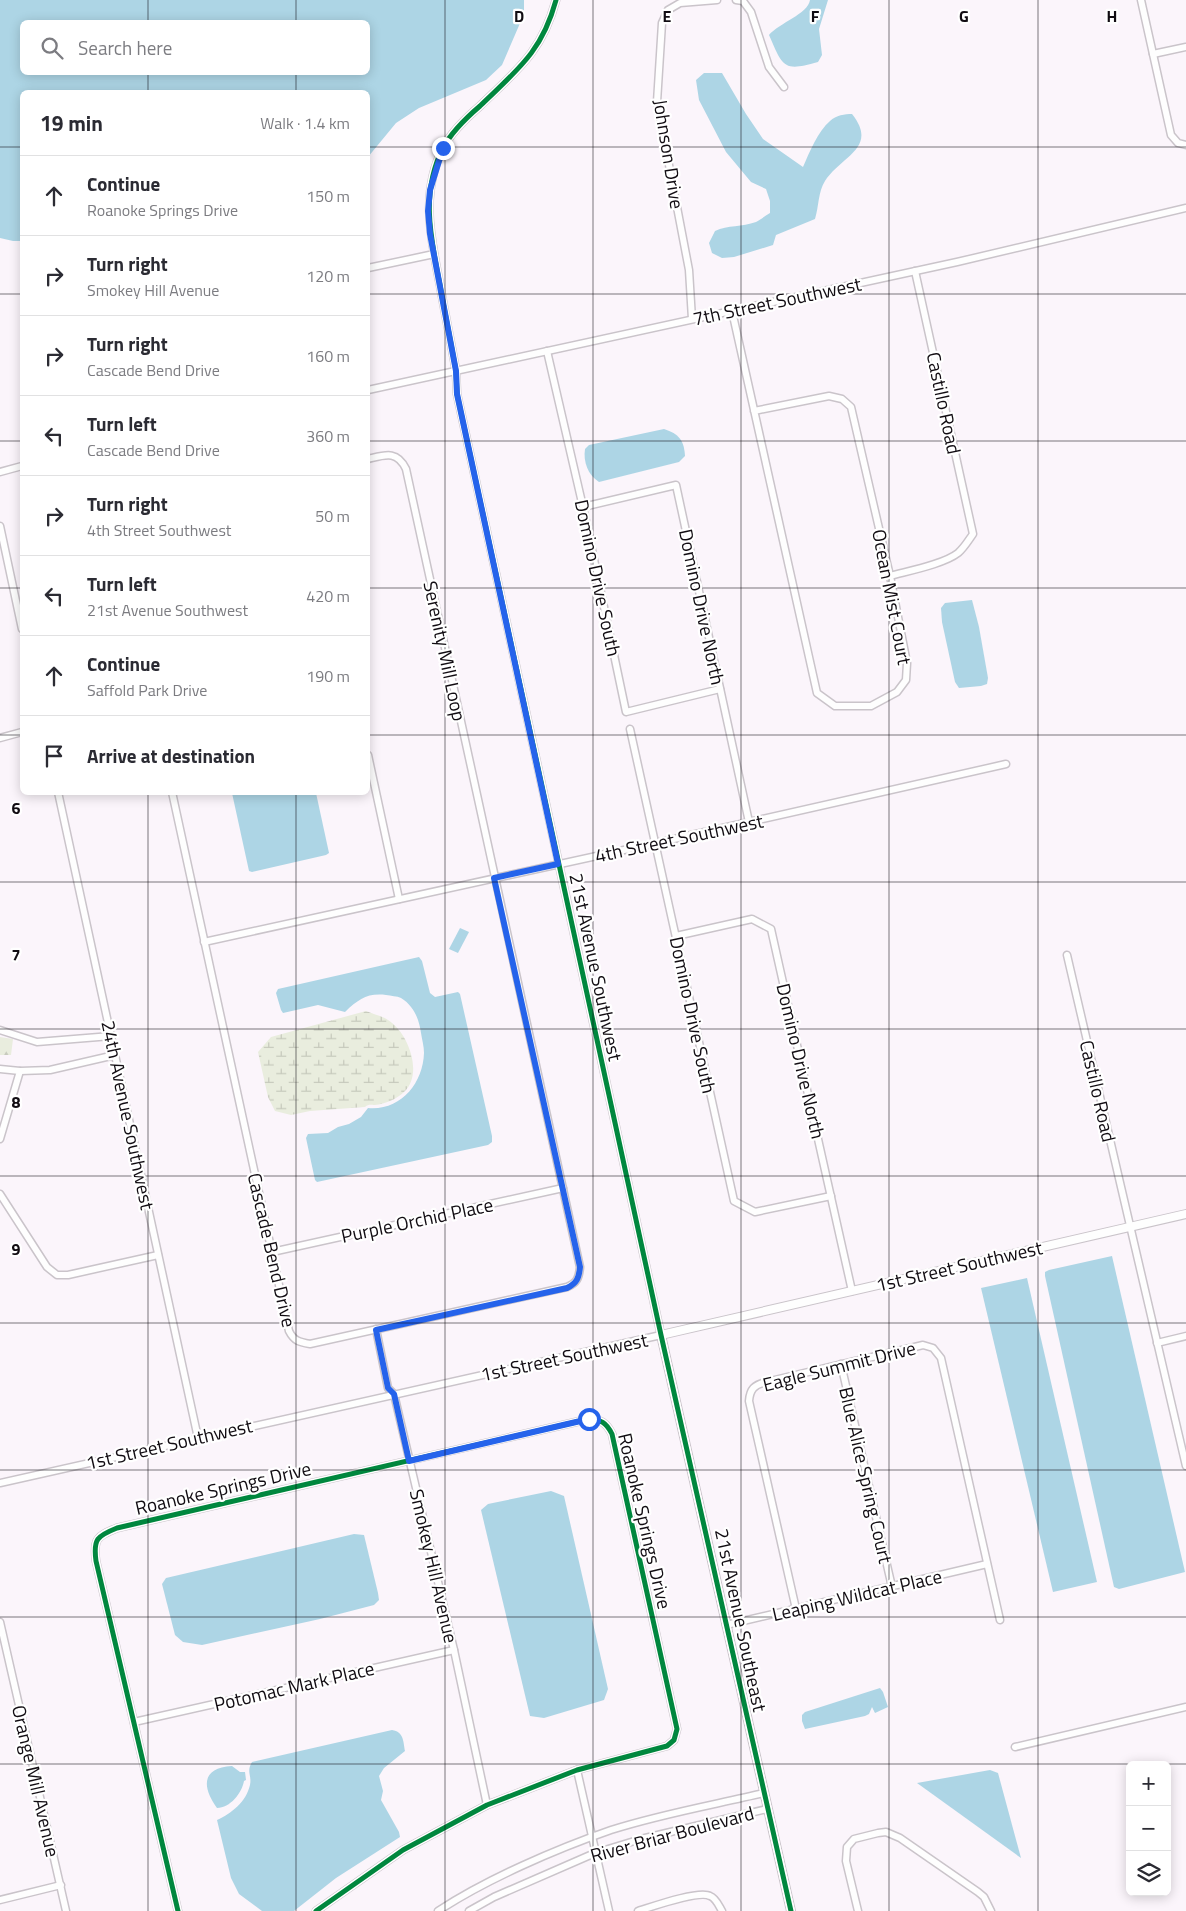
<!DOCTYPE html>
<meta charset="utf-8">
<style>
:root{--surface:#fff;--page:#f7f7f7;--text:#2b2b33;--muted:#7c7c81;--line:#e1e1e2}
body{margin:0;font-family:"Titillium Web",sans-serif;background:var(--page);color:var(--text)}
.controls{position:absolute;right:15px;bottom:15px;display:grid;overflow:hidden;border-radius:8px;box-shadow:0 2px 12px #0003}
.controls button{width:45px;height:45px;display:grid;place-items:center;padding:0;border:0;border-bottom:1px solid var(--line);background:var(--surface);color:var(--text);font:25px sans-serif}
.stop{position:absolute;width:15px;height:15px;margin:-11px;border:4px solid #2563eb;border-radius:50%;background:#fff}
.stop.end{background:#2563eb;border-color:#fff;box-shadow:0 1px 5px #0008}
.list{margin:0;padding:0;list-style:none}
h2{display:flex;justify-content:space-between;align-items:center;height:65px;margin:0;padding:0 20px;font-size:21px}
h2 small{font-size:16px;font-weight:400;color:var(--muted)}
.list li{display:grid;grid-template-columns:32px 1fr auto;gap:15px;align-items:center;box-sizing:border-box;height:80px;padding:0 20px;border-top:1px solid var(--line)}
.list b{display:block;font-size:19px;white-space:nowrap}
.list p{margin:0;font-size:16px;white-space:nowrap;color:var(--muted)}
.list em{font-size:16px;font-style:normal;color:var(--muted)}
.icon{flex:none;width:28px;height:28px;fill:none;stroke:currentColor;stroke-width:2;stroke-linecap:round;stroke-linejoin:round}
.map{position:relative;flex:none;width:1186px;height:1911px;overflow:hidden}
.search{position:absolute;background:var(--surface);box-shadow:0 2px 12px #0003;left:20px;top:20px;width:350px;height:55px;display:flex;align-items:center;gap:12px;box-sizing:border-box;padding:0 18px;border-radius:8px;color:var(--muted);font-size:19px}
.panel{position:absolute;background:var(--surface);box-shadow:0 2px 12px #0003;left:20px;top:90px;width:350px;height:705px;border-radius:8px}
.map>svg:first-child{display:block}
</style>
<div class="map">
<svg width="1186" height="1911" viewBox="0 0 1186 1911">
<defs>
<pattern id="forest-firs" width="22" height="20" patternUnits="userSpaceOnUse" patternTransform="scale(1.25)"><rect width="22" height="20" fill="#e9edde"/><path d="M5 1l3.5 6h-7zM16 11l3.5 6h-7z" fill="#c7cabd"/></pattern>
<pattern id="wetland-marsh" width="20" height="14" patternUnits="userSpaceOnUse" patternTransform="scale(1.25)"><rect width="20" height="14" fill="#e9edde"/><path d="M1 5h8M5 5V1M11 12h8M15 12V8" fill="none" stroke="#c7cabd"/></pattern>
</defs>
<rect width="100%" height="100%" fill="#fbf5fb"/>
<polygon fill="url(#forest-firs)" points="0,1037 13,1039 11,1055 0,1055"/>
<path fill="url(#wetland-marsh)" d="M366,1011C373,1014 382,1016 388,1020C408,1032 424,1074 404,1092C397,1099 385,1104 375,1105C370,1105 369,1104 365,1107L310,1111L291,1115L275,1111L268,1097L258,1052L271,1037Z"/>
<g fill="#add5e5" fill-rule="evenodd">
<path d="M0,0H524V14L502,65L486,80L419,108L396,123L368,157V92H22V241H13L0,238ZM22,22H368V72H22Z"/>
<path d="M810,0H828L819,29L822,55L818,62C783,72 783,67 769,35C779,23 808,14 810,0Z"/>
<path d="M704,73H722L746,114L763,139L803,167C809,153 818,131 830,121C836,115 845,114 852,114C879,148 841,156 825,181C818,192 819,206 815,219L776,235L773,245L734,257L722,258L712,253L709,243L715,231C728,225 742,227 756,222C760,220 765,216 770,213V201L766,189L751,182L726,152L699,100L696,80Z"/>
<path d="M664,429C679,434 684,440 685,456L679,462L599,482C588,475 583,462 585,449L589,445Z"/>
<polygon points="972,600 979,627 988,678 987,684 981,686 959,688 955,682 942,622 941,608 945,603"/>
<polygon points="232,793 316,793 329,853 326,855 252,872 249,871"/>
<polygon points="460,928 469,932 458,953 449,949"/>
<path d="M419,957L422,961L430,993L435,997L458,992L460,994L492,1136V1142L488,1145L317,1182L315,1180L306,1138L308,1134L328,1133L338,1127L349,1124L361,1117L368,1108C400,1111 423,1084 424,1053C424,1046 422,1040 421,1033C419,1019 414,1006 401,998C397,996 391,996 386,995C367,993 359,999 345,1012L318,1005L283,1013L281,1010L276,993L278,989Z"/>
<polygon points="1112,1256 1185,1572 1119,1589 1114,1587 1045,1276 1045,1272 1049,1270"/>
<polygon points="1027,1278 1097,1582 1053,1592 981,1288"/>
<polygon points="551,1491 564,1496 608,1689 604,1700 544,1718 530,1716 481,1510 488,1504"/>
<polygon points="354,1534 364,1535 378,1593 379,1600 374,1605 320,1619 202,1645 183,1642 175,1635 162,1584 166,1578"/>
<polygon points="880,1688 883,1692 888,1707 875,1713 872,1707 869,1714 865,1716 805,1729 802,1721 802,1715 805,1712"/>
<path d="M392,1730C404,1732 403,1741 405,1751L384,1768L379,1776L383,1791L381,1800L399,1832L400,1837L336,1878L294,1911H262L239,1894L231,1878L217,1820C232,1813 246,1802 250,1785C252,1775 246,1772 252,1762Z"/>
<path d="M232,1766L240,1772H245L246,1780L244,1781C242,1793 230,1808 217,1808C202,1787 201,1768 232,1766Z"/>
<polygon points="990,1770 998,1773 1021,1858 917,1783"/>
</g>
<g fill="none" stroke-linecap="round" stroke-linejoin="round">
<g stroke="#cac4ca" stroke-width="9">
<g id="minor">
<polyline points="736,0 743,1 751,12 769,67 784,87"/>
<polyline points="1141,0 1171,135 1178,143 1186,145"/>
<polyline points="1153,54 1186,47"/>
<polyline points="368,268 434,254"/>
<polyline points="732,311 817,693 835,706 871,706 897,692 906,680 907,663 890,576 851,407 842,399 829,396 754,411"/>
<polyline points="692,319 689,270 657,102 662,23 668,10 680,3 717,0"/>
<polyline points="547,351 583,507 626,712 720,689"/>
<polyline points="368,390 957,262 1186,208"/>
<polyline points="0,472 22,466"/>
<polyline points="583,507 676,485 749,822"/>
<polyline points="0,526 22,629"/>
<path d="M890,576C908,571 944,564 958,553C964,548 968,541 973,534L915,271"/>
<polyline points="630,729 734,1201 755,1212 831,1196"/>
<polyline points="0,738 22,732"/>
<polyline points="368,755 399,899"/>
<polyline points="58,792 198,1438"/>
<path d="M172,792L289,1331C294,1341 299,1342 310,1344L567,1287C577,1283 579,1278 580,1267L406,469C397,450 385,455 368,459"/>
<polyline points="676,936 752,919 771,929 852,1291"/>
<polyline points="204,942 656,843 1006,764"/>
<polyline points="1067,955 1186,1466"/>
<polyline points="0,1030 37,1042 111,1036"/>
<polyline points="0,1069 20,1071 50,1070 115,1055"/>
<polyline points="0,1139 20,1071"/>
<polyline points="0,1194 47,1267 57,1275 68,1275 158,1255"/>
<polyline points="272,1252 563,1188"/>
<polyline points="376,1329 388,1388 394,1394 454,1650 487,1805"/>
<polyline points="1157,1343 1186,1336"/>
<polyline points="841,1364 892,1587"/>
<path d="M0,1483L661,1335L457,394L456,371C451,342 445,314 440,285C431,239 420,193 443,148C452,131 466,118 480,106C517,70 542,52 556,0"/>
<path d="M796,1609L749,1401C750,1389 754,1385 766,1382L923,1345L933,1348L941,1358L1000,1620"/>
<polyline points="0,1622 66,1911"/>
<polyline points="726,1625 987,1564"/>
<polyline points="134,1722 454,1650"/>
<polyline points="1015,1747 1186,1707"/>
<polyline points="577,1770 609,1911"/>
<polyline points="0,1900 61,1885"/>
<path d="M178,1911L96,1561C93,1539 97,1536 117,1528L589,1419C601,1420 606,1422 612,1434L677,1729L674,1740L667,1746L577,1770L487,1805L403,1850L316,1911"/>
<path d="M438,1911C487,1879 556,1849 611,1830C661,1814 713,1805 764,1793"/>
<polyline points="469,1911 494,1897 595,1853 641,1839 767,1809"/>
<path d="M638,1911C651,1907 699,1890 710,1896C716,1898 719,1906 722,1911"/>
<polyline points="858,1911 846,1861 847,1847 854,1839 878,1833 886,1832 900,1838 978,1892 984,1897 991,1911"/>
</g>
</g>
<g stroke="#cac4ca" stroke-width="10">
<polyline id="tertiary" points="791,1911 661,1335 1186,1214"/>
</g>
<use href="#minor" stroke="#fefefe" stroke-width="6"/>
<use href="#tertiary" stroke="#fefefe" stroke-width="8"/>
<g stroke="#fff" stroke-width="8">
<g id="cycleway">
<path d="M556,0C542,52 517,70 480,106C466,118 452,131 443,148C420,193 431,239 440,285C445,314 451,342 456,371L457,394L661,1335L791,1911"/>
<path d="M178,1911L96,1561C93,1539 97,1536 117,1528L589,1419C601,1420 606,1422 612,1434L677,1729L674,1740L667,1746L577,1770L487,1805L403,1850L316,1911"/>
</g>
</g>
<use href="#cycleway" stroke="#00873e" stroke-width="5"/>
</g>
<g fill="none" stroke-linecap="round" stroke-linejoin="round">
<path stroke="#2563eb" stroke-width="6" d="M443,148L430,190L428,211L430,234L456,371L457,394L558,864L494,878L580,1267C579,1278 577,1283 567,1288L376,1330L388,1388L394,1394L409,1461L589,1419"/>
</g>
<path fill="none" stroke="#110c12" stroke-width="1" stroke-opacity="0.55" d="M148,0V22M296,0V22M445,0V1911M593,0V1911M741,0V1911M889,0V1911M1038,0V1911M148,72V92M296,72V92M0,147H22M368,147H1186M0,294H22M368,294H1186M0,441H22M368,441H1186M0,588H22M368,588H1186M0,735H22M368,735H1186M148,792V1911M296,792V1911M0,882H1186M0,1029H1186M0,1176H1186M0,1323H1186M0,1470H1186M0,1617H1186M0,1764H1186"/>
<g text-anchor="middle" stroke-width="4.5" stroke-linejoin="round" paint-order="stroke">
<g font-size="19" fill="#110c12" stroke="#fff">
<text transform="translate(669 154) rotate(81)" y="7">Johnson Drive</text>
<text transform="translate(777 301) rotate(-12)" y="7">7th Street Southwest</text>
<text transform="translate(944 403) rotate(78)" y="7">Castillo Road</text>
<text transform="translate(598 578) rotate(78)" y="7">Domino Drive South</text>
<text transform="translate(892 597) rotate(79)" y="7">Ocean Mist Court</text>
<text transform="translate(702 607) rotate(78)" y="7">Domino Drive North</text>
<text transform="translate(445 651) rotate(78)" y="7">Serenity Mill Loop</text>
<text transform="translate(679 838) rotate(-12)" y="7">4th Street Southwest</text>
<text transform="translate(596 967) rotate(78)" y="7">21st Avenue Southwest</text>
<text transform="translate(693 1015) rotate(78)" y="7">Domino Drive South</text>
<text transform="translate(801 1061) rotate(77)" y="7">Domino Drive North</text>
<text transform="translate(1098 1091) rotate(77)" y="7">Castillo Road</text>
<text transform="translate(128 1115) rotate(78)" y="7">24th Avenue Southwest</text>
<text transform="translate(417 1220) rotate(-12)" y="7">Purple Orchid Place</text>
<text transform="translate(272 1250) rotate(77)" y="7">Cascade Bend Drive</text>
<text transform="translate(959 1266) rotate(-13)" y="7">1st Street Southwest</text>
<text transform="translate(564 1357) rotate(-12)" y="7">1st Street Southwest</text>
<text transform="translate(839 1366) rotate(-14)" y="7">Eagle Summit Drive</text>
<text transform="translate(169 1444) rotate(-13)" y="7">1st Street Southwest</text>
<text transform="translate(866 1475) rotate(77)" y="7">Blue Alice Spring Court</text>
<text transform="translate(223 1488) rotate(-13)" y="7">Roanoke Springs Drive</text>
<text transform="translate(645 1521) rotate(77)" y="7">Roanoke Springs Drive</text>
<text transform="translate(434 1566) rotate(77)" y="7">Smokey Hill Avenue</text>
<text transform="translate(857 1595) rotate(-13)" y="7">Leaping Wildcat Place</text>
<text transform="translate(741 1620) rotate(78)" y="7">21st Avenue Southeast</text>
<text transform="translate(294 1686) rotate(-13)" y="7">Potomac Mark Place</text>
<text transform="translate(36 1781) rotate(77)" y="7">Orange Mill Avenue</text>
<text transform="translate(672 1834) rotate(-15)" y="7">River Briar Boulevard</text>
</g>
</g>
<g font-size="16" text-anchor="middle" font-weight="bold" fill="#110c12" stroke="#fff" stroke-width="4.5" stroke-linejoin="round" paint-order="stroke">
<text x="519" y="22">D</text>
<text x="667" y="22">E</text>
<text x="815" y="22">F</text>
<text x="964" y="22">G</text>
<text x="1112" y="22">H</text>
<text x="16" y="814">6</text>
<text x="16" y="961">7</text>
<text x="16" y="1108">8</text>
<text x="16" y="1255">9</text>
</g>
</svg>
<div class="controls">
<button>+</button>
<button>−</button>
<button><svg class="icon" aria-label="layers" viewBox="0 0 24 24"><path d="M12 4l9 5-9 5-9-5zM3 14l9 5 9-5"/></svg></button>
</div>
<div class="stop" style="left:589px;top:1419px"></div>
<div class="stop end" style="left:443px;top:148px"></div>
<div class="search"><svg class="icon" aria-label="search" viewBox="0 0 24 24"><circle cx="10" cy="10" r="6"/><path d="M15 15l6 6"/></svg>Search here</div>
<section class="panel">
<h2>19 min<small>Walk · 1.4 km</small></h2>
<ul class="list">
<li><svg class="icon" aria-label="ahead" viewBox="0 0 24 24"><path d="M12 20V5M6 11l6-6 6 6"/></svg><div><b>Continue</b><p>Roanoke Springs Drive</p></div><em>150 m</em></li>
<li><svg class="icon" aria-label="right" viewBox="0 0 24 24"><path d="M7 20v-9h11M14 6l5 5-5 5"/></svg><div><b>Turn right</b><p>Smokey Hill Avenue</p></div><em>120 m</em></li>
<li><svg class="icon" aria-label="right" viewBox="0 0 24 24"><path d="M7 20v-9h11M14 6l5 5-5 5"/></svg><div><b>Turn right</b><p>Cascade Bend Drive</p></div><em>160 m</em></li>
<li><svg class="icon" aria-label="left" viewBox="0 0 24 24"><path d="M17 20v-9H6M10 6l-5 5 5 5"/></svg><div><b>Turn left</b><p>Cascade Bend Drive</p></div><em>360 m</em></li>
<li><svg class="icon" aria-label="right" viewBox="0 0 24 24"><path d="M7 20v-9h11M14 6l5 5-5 5"/></svg><div><b>Turn right</b><p>4th Street Southwest</p></div><em>50 m</em></li>
<li><svg class="icon" aria-label="left" viewBox="0 0 24 24"><path d="M17 20v-9H6M10 6l-5 5 5 5"/></svg><div><b>Turn left</b><p>21st Avenue Southwest</p></div><em>420 m</em></li>
<li><svg class="icon" aria-label="ahead" viewBox="0 0 24 24"><path d="M12 20V5M6 11l6-6 6 6"/></svg><div><b>Continue</b><p>Saffold Park Drive</p></div><em>190 m</em></li>
<li><svg class="icon" aria-label="arrive" viewBox="0 0 24 24"><path d="M6 21V4h12l-3 4 3 4H6"/></svg><div><b>Arrive at destination</b></div></li>
</ul>
</section>
</div>
